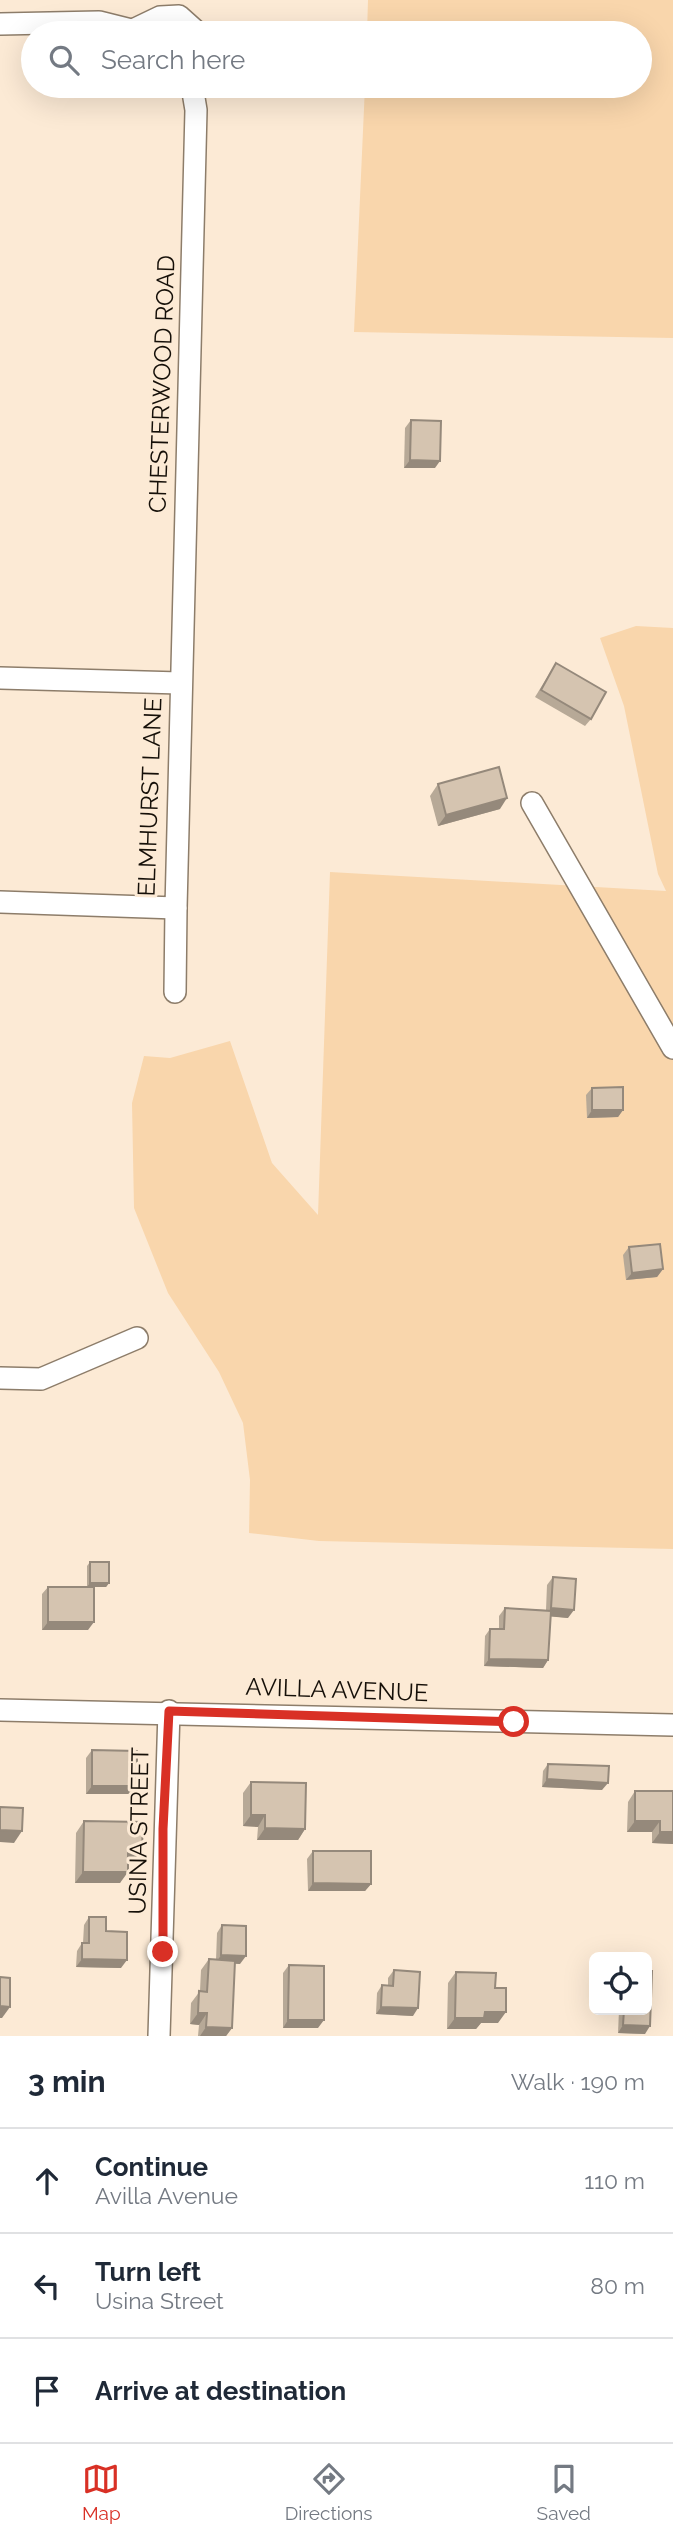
<!DOCTYPE html>
<meta charset="utf-8">
<style>
:root{--surface:#fff;--page:#f2f2f3;--text:#1f2937;--muted:#747a83;--line:#e0e1e3;--accent:#d93025}
body{margin:0;font-family:Raleway,sans-serif;background:var(--page);color:var(--text)}
.controls{position:absolute;right:21px;bottom:21px;display:grid;overflow:hidden;border-radius:10px;box-shadow:0 7px 28px #0002}
.controls button{width:63px;height:63px;display:grid;place-items:center;padding:0;border:0;border-bottom:2px solid var(--line);background:var(--surface);color:var(--text);font:35px sans-serif}
.stop{position:absolute;width:21px;height:21px;margin:-16px;border:5px solid #d93025;border-radius:50%;background:#fff}
.stop.end{background:#d93025;border-color:#fff;box-shadow:0 2px 7px #0008}
.list{margin:0;padding:0;list-style:none}
h2{display:flex;justify-content:space-between;align-items:center;height:91px;margin:0;padding:0 28px;font-size:30px}
h2 small{font-size:23px;font-weight:400;color:var(--muted)}
.list li{display:grid;grid-template-columns:46px 1fr auto;gap:21px;align-items:center;box-sizing:border-box;height:105px;padding:0 28px;border-top:2px solid var(--line)}
.list b{display:block;font-size:26px;white-space:nowrap}
.list p{margin:0;font-size:23px;white-space:nowrap;color:var(--muted)}
.list em{font-size:23px;font-style:normal;color:var(--muted)}
.icon{flex:none;width:38px;height:38px;fill:none;stroke:currentColor;stroke-width:2;stroke-linecap:round;stroke-linejoin:round}
.map{position:relative;flex:none;width:673px;height:2036px;overflow:hidden}
.search{position:absolute;background:var(--surface);box-shadow:0 7px 28px #0002;left:21px;right:21px;top:21px;height:77px;display:flex;align-items:center;gap:18px;box-sizing:border-box;padding:0 24px;border-radius:38px;color:var(--muted);font-size:26px}
.sheet{height:406px;background:var(--surface)}
nav{display:flex;justify-content:space-around;align-items:center;box-sizing:border-box;height:98px;border-top:2px solid var(--line);background:var(--surface);font-size:19px;color:var(--muted)}
nav a{display:grid;justify-items:center;gap:4px}
nav .on{color:var(--accent)}
.map>svg:first-child{display:block}
</style>
<div class="map">
<svg width="673" height="2036" viewBox="0 0 673 2036">
<rect width="100%" height="100%" fill="#fcead5"/>
<g fill="#f9d6ac">
<polygon points="368,0 673,0 673,338 354,332 365,86 640,86 640,33 367,33"/>
<polygon points="636,626 673,628 673,1549 319,1541 249,1533 250,1480 243,1423 219,1372 168,1293 134,1208 132,1103 144,1056 170,1058 230,1041 272,1163 318,1215 330,872 666,891 658,874 624,706 600,638"/>
</g>
<g fill="none" stroke-linecap="round" stroke-linejoin="round">
<g stroke="#8d7d6a" stroke-width="24">
<g id="minor">
<polyline points="0,24 99,22 143,33"/>
<polyline points="135,29 160,17 179,16 198,33"/>
<polyline points="0,678 180,683"/>
<polyline points="532,803 673,1048"/>
<polyline points="0,902 176,908 196,110 192,86"/>
<polyline points="175,992 176,908"/>
<polyline points="0,1378 41,1379 137,1338"/>
<polyline points="0,1710 673,1725"/>
<polyline points="159,2036 169,1711"/>
</g>
</g>
<use href="#minor" stroke="#fff" stroke-width="21"/>
</g>
<g fill="#b7a997">
<polygon points="411,420 435,468 404,468 405,428"/>
<polygon points="556,663 591,719 585,726 535,697"/>
<polygon points="438,784 500,809 438,826 430,796"/>
<polygon points="592,1088 623,1110 618,1117 587,1118 586,1095"/>
<polygon points="629,1247 663,1269 657,1277 626,1280 623,1255"/>
<polygon points="90,1562 109,1583 106,1587 94,1587 88,1630 42,1630 42,1594 48,1587 87,1587 87,1566"/>
<polygon points="553,1577 568,1618 550,1616 548,1660 543,1668 484,1666 485,1636 490,1629 499,1629 499,1616 505,1608 546,1610 547,1585"/>
<polygon points="92,1750 137,1786 131,1794 86,1794 86,1758"/>
<polygon points="548,1764 602,1790 542,1787 543,1771"/>
<polygon points="251,1782 305,1829 298,1840 257,1840 258,1827 243,1826 243,1793"/>
<polygon points="635,1791 673,1791 673,1844 652,1843 652,1832 627,1832 628,1802"/>
<polygon points="84,1821 142,1848 135,1859 128,1859 120,1883 75,1883 76,1833"/>
<polygon points="313,1851 371,1884 365,1891 308,1891 307,1859"/>
<polygon points="89,1917 106,1931 121,1968 76,1967 77,1951 82,1943 83,1943 84,1925"/>
<polygon points="222,1925 240,1964 235,1963 232,2028 226,2036 198,2036 199,2025 190,2024 191,2003 200,1991 201,1970 209,1959 216,1960 217,1933"/>
<polygon points="289,1965 318,2028 283,2028 283,1973"/>
<polygon points="394,1970 413,2016 376,2014 377,1993 382,1985 388,1986 388,1978"/>
<polygon points="456,1972 495,1988 498,2023 481,2023 476,2029 447,2029 448,1983"/>
<polygon points="619,2010 647,2010 645,2034 618,2033"/>
</g>
<g fill="#95897b">
<polygon points="410,460 440,461 435,468 404,468"/>
<polygon points="507,798 500,809 438,826 446,815"/>
<polygon points="592,1110 623,1110 618,1117 587,1118"/>
<polygon points="663,1269 657,1277 626,1280 632,1273"/>
<polygon points="90,1583 109,1583 106,1587 87,1587"/>
<polygon points="551,1608 574,1610 568,1618 545,1616"/>
<polygon points="48,1622 94,1622 88,1630 42,1630"/>
<polygon points="489,1659 548,1660 543,1668 484,1666"/>
<polygon points="547,1779 608,1783 602,1790 542,1787"/>
<polygon points="92,1786 137,1786 131,1794 86,1794"/>
<polygon points="251,1815 265,1815 258,1827 243,1826"/>
<polygon points="635,1821 660,1821 652,1832 627,1832"/>
<polygon points="265,1828 305,1829 298,1840 257,1840"/>
<polygon points="0,1830 22,1831 14,1843 0,1842"/>
<polygon points="660,1832 673,1832 673,1844 652,1843"/>
<polygon points="128,1848 142,1848 135,1859 120,1859"/>
<polygon points="83,1872 128,1872 120,1883 75,1883"/>
<polygon points="313,1883 371,1884 365,1891 308,1891"/>
<polygon points="221,1955 246,1956 240,1964 216,1963"/>
<polygon points="82,1959 127,1960 121,1968 76,1967"/>
<polygon points="0,2006 10,2007 2,2018 0,2018"/>
<polygon points="381,2007 418,2008 413,2016 376,2014"/>
<polygon points="485,2012 506,2012 498,2023 481,2023 476,2029 447,2029 455,2018"/>
<polygon points="198,2013 207,2013 199,2025 190,2024"/>
<polygon points="288,2020 324,2020 318,2028 283,2028"/>
<polygon points="623,2025 650,2026 645,2034 618,2033"/>
<polygon points="206,2027 232,2028 226,2036 200,2036"/>
</g>
<g fill="#d5c4b0" stroke="#95897b" stroke-width="2">
<polygon points="411,420 441,421 440,461 410,460"/>
<polygon points="556,663 606,692 591,719 541,690"/>
<polygon points="499,767 507,798 446,815 438,784"/>
<polygon points="623,1087 623,1110 592,1110 592,1088"/>
<polygon points="660,1244 663,1269 632,1273 629,1247"/>
<rect x="90" y="1562" width="19" height="21"/>
<polygon points="553,1577 576,1579 574,1610 551,1608"/>
<rect x="48" y="1587" width="46" height="35"/>
<polygon points="505,1608 551,1611 548,1660 489,1659 490,1629 504,1629"/>
<polygon points="92,1750 137,1751 137,1786 92,1786"/>
<polygon points="548,1764 609,1766 608,1783 547,1779"/>
<polygon points="251,1782 306,1783 305,1829 265,1828 265,1815 251,1815"/>
<polygon points="635,1791 673,1791 673,1832 660,1832 660,1821 635,1821"/>
<polygon points="0,1807 23,1808 22,1831 0,1830"/>
<polygon points="84,1821 143,1822 142,1848 128,1848 128,1872 83,1872"/>
<polygon points="313,1851 371,1851 371,1884 313,1883"/>
<polygon points="89,1917 106,1917 106,1931 127,1932 127,1960 82,1959 82,1943 89,1943"/>
<polygon points="222,1925 246,1926 246,1956 221,1955"/>
<polygon points="209,1959 235,1961 232,2028 206,2027 207,2013 198,2013 199,1991 207,1992"/>
<polygon points="289,1965 324,1966 324,2020 288,2020"/>
<polygon points="394,1970 420,1972 418,2008 381,2007 382,1985 393,1986"/>
<polygon points="647,1971 652,1971 650,2026 623,2025 624,2010 647,2010"/>
<polygon points="456,1972 496,1973 495,1988 506,1988 506,2012 485,2012 484,2018 455,2018"/>
<polygon points="0,1977 10,1978 10,2007 0,2006"/>
</g>
<g fill="none" stroke-linecap="round" stroke-linejoin="round">
<polyline stroke="#d93025" stroke-width="9" points="163,1952 163,1829 169,1711 514,1722"/>
</g>
<g text-anchor="middle" stroke-width="6" stroke-linejoin="round" paint-order="stroke">
<g font-size="24" fill="#150f08" stroke="#fcead5">
<text transform="translate(162 384) rotate(-88)" y="8">CHESTERWOOD ROAD</text>
<text transform="translate(150 797) rotate(-88)" y="8">ELMHURST LANE</text>
<text transform="translate(337 1690) rotate(2)" y="8">AVILLA AVENUE</text>
<text transform="translate(139 1831) rotate(-89)" y="8">USINA STREET</text>
</g>
</g>
</svg>
<div class="controls">
<button><svg class="icon" aria-label="locate" viewBox="0 0 24 24"><circle cx="12" cy="12" r="6"/><path d="M12 2v4M12 18v4M2 12h4M18 12h4"/></svg></button>
</div>
<div class="stop" style="left:514px;top:1722px"></div>
<div class="stop end" style="left:163px;top:1952px"></div>
<div class="search"><svg class="icon" aria-label="search" viewBox="0 0 24 24"><circle cx="10" cy="10" r="6"/><path d="M15 15l6 6"/></svg>Search here</div>
</div>
<section class="sheet">
<h2>3 min<small>Walk · 190 m</small></h2>
<ul class="list">
<li><svg class="icon" aria-label="ahead" viewBox="0 0 24 24"><path d="M12 20V5M6 11l6-6 6 6"/></svg><div><b>Continue</b><p>Avilla Avenue</p></div><em>110 m</em></li>
<li><svg class="icon" aria-label="left" viewBox="0 0 24 24"><path d="M17 20v-9H6M10 6l-5 5 5 5"/></svg><div><b>Turn left</b><p>Usina Street</p></div><em>80 m</em></li>
<li><svg class="icon" aria-label="arrive" viewBox="0 0 24 24"><path d="M6 21V4h12l-3 4 3 4H6"/></svg><div><b>Arrive at destination</b></div></li>
</ul>
</section>
<nav>
<a class="on"><svg class="icon" aria-label="map" viewBox="0 0 24 24"><path d="M3 6l6-2 6 2 6-2v14l-6 2-6-2-6 2zM9 4v14M15 6v14"/></svg>Map</a>
<a><svg class="icon" aria-label="directions" viewBox="0 0 24 24"><path d="M12 3l9 9-9 9-9-9zM9 14v-3h6M13 9l2 2-2 2"/></svg>Directions</a>
<a><svg class="icon" aria-label="saved" viewBox="0 0 24 24"><path d="M7 4h10v16l-5-4-5 4z"/></svg>Saved</a>
</nav>
